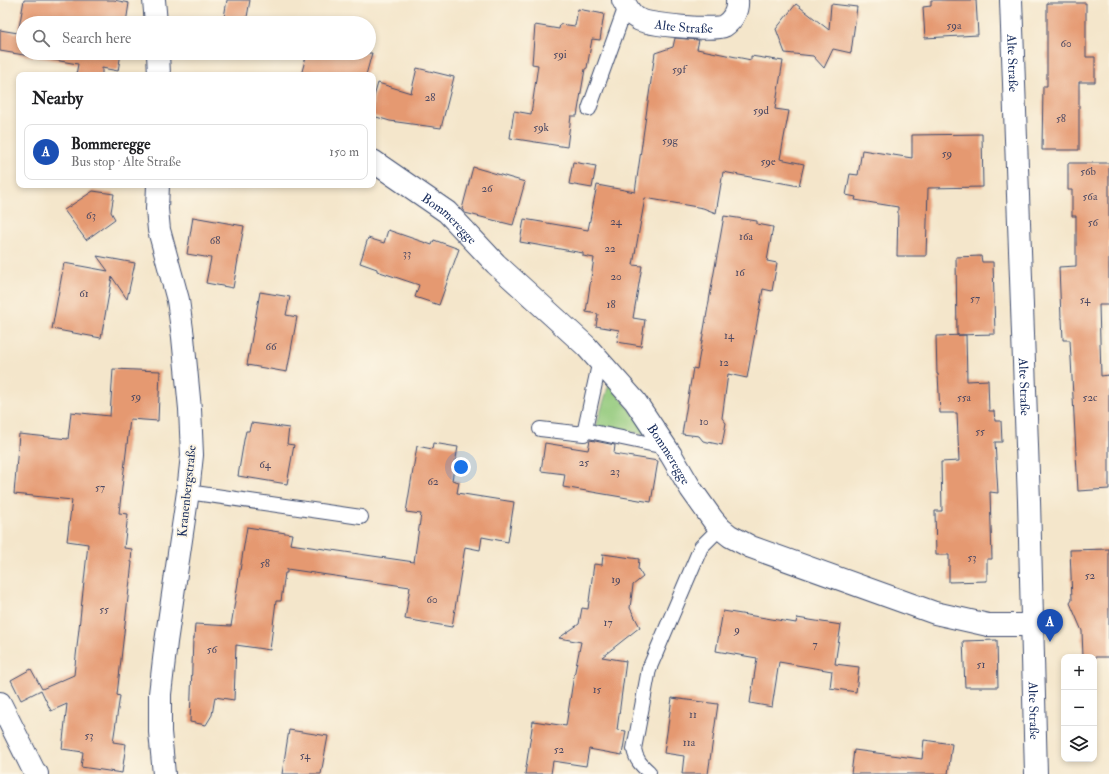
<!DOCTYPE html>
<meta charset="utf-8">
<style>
:root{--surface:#fff;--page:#f2f2f2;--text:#202124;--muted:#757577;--line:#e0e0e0;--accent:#ea580c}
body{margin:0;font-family:"IM FELL Double Pica",serif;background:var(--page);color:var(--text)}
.controls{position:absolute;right:12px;bottom:12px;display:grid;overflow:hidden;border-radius:8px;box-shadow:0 2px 6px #0003}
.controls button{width:36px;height:36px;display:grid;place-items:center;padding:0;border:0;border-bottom:1px solid var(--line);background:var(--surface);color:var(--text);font:20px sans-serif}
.you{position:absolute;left:461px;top:467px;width:14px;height:14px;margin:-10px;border:3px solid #fff;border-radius:50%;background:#1a73e8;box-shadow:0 0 0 6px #1a73e833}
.badge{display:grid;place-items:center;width:26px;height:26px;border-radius:50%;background:var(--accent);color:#fff;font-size:13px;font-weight:700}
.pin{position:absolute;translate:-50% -33px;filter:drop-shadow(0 1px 2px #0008)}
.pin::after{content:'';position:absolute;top:21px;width:14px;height:12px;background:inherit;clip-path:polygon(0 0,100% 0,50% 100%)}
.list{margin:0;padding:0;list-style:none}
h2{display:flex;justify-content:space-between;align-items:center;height:52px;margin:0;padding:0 16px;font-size:17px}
h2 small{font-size:13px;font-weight:400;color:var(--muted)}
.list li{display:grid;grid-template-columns:26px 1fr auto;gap:12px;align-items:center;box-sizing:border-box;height:56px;margin:0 8px 8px;padding:0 8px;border:1px solid var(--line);border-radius:8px}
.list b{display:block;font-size:15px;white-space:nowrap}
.list p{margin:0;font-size:13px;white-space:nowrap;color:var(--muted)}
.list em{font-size:13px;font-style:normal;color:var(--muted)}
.icon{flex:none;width:22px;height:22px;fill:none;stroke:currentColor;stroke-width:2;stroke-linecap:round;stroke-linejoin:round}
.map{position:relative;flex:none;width:1109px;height:774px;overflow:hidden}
.search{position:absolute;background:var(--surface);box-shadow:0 2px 6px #0003;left:16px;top:16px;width:360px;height:44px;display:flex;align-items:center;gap:10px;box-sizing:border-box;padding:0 14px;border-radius:22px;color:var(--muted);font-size:15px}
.panel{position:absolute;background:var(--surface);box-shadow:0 2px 6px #0003;left:16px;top:72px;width:360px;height:116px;border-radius:8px}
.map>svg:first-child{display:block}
</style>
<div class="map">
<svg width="1109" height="774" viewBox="0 0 1109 774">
<rect width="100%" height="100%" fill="#fcf5e5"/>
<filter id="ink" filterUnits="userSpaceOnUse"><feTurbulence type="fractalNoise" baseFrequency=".025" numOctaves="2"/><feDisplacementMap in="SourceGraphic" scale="8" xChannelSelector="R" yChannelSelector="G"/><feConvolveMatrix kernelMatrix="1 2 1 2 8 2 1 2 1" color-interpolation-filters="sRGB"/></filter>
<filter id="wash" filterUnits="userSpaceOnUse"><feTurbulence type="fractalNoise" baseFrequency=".012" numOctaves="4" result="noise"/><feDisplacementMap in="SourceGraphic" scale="16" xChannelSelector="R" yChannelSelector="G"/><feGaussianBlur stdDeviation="0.9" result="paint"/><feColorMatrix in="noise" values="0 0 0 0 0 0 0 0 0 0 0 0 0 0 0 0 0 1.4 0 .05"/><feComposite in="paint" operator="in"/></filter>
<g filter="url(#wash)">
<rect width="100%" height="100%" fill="#f4e6cb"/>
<polygon fill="#92c97c" stroke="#567c6d" points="609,384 651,435 596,427"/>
<g id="blocks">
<g fill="#e59971">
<polygon points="24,0 114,0 129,3 126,23 23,23 23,53 121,53 118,71 102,68 102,75 76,75 78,64 0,51 0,30 18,33"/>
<polygon points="227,0 250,0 246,23 223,23"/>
<polygon points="931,0 976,0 978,35 925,38 923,7 931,6"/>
<polygon points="1047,3 1086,3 1086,57 1095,57 1095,82 1079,82 1079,150 1042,150 1043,86 1047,86"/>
<polygon points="796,4 829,30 831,4 857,7 851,53 833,49 824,68 813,56 785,53 776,29"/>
<polygon points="578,9 604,14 600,40 592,39 587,68 585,69 577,116 571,116 567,147 510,138 514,111 531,114 538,65 532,64 535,25 559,29 560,24 575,26"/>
<polygon points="675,38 699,40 697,49 751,60 751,56 783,61 775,109 789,111 780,159 804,164 799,186 723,172 716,213 703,208 645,198 633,265 642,266 633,318 645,320 641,346 617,342 619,330 596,326 598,314 586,312 594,258 583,256 583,253 520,242 524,219 588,230 597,185 635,192 655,53 673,47"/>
<polygon points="307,53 372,53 366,75 301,75"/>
<polygon points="417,68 454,77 441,128 390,121 373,116 373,100 378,83 411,93"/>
<polygon points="982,134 983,187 928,188 926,256 897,256 898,207 855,200 856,197 846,195 850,174 858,175 862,150 912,158 912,135"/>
<polygon points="573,162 596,166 592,188 569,184"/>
<polygon points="1068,163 1109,163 1109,305 1099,305 1101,376 1109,375 1109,489 1078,491 1070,340 1063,340 1062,318 1061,318 1059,267 1076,266 1076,216 1072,216 1072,190 1068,190"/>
<polygon points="473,167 525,182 513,225 465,213 462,209"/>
<polygon points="93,191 114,194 111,212 115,219 86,240 64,210"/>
<polygon points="724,216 757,221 757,224 773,227 767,261 777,263 772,291 763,289 747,378 728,374 722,418 726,423 722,445 703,441 699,436 682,434 693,368 697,369"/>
<polygon points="193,217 244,226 233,288 206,283 211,258 187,254"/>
<polygon points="388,230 432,245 434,240 459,249 439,305 415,297 419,285 377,271 377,269 360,263 368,238 384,243"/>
<polygon points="97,256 135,263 127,299 112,277 101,338 52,329 64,263 108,271"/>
<polygon points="981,256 982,262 993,262 995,334 957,335 956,257"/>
<polygon points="260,292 290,297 286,315 297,317 287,372 247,365"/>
<polygon points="966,335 967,381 988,380 989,411 994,411 995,421 1001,421 1002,442 995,442 998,493 990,492 992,559 987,559 987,581 949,582 949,555 936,555 935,511 942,511 941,462 959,461 957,413 940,413 938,374 937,374 936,336"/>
<polygon points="113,369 160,371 158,421 130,419 119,513 128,514 124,548 132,549 131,562 132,562 117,695 120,696 113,742 126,744 122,773 81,767 83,752 62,749 67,704 51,711 41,690 21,700 11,680 31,669 42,689 74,675 88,544 67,541 72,500 14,494 19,434 68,439 71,412 110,416"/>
<polygon points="251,423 289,428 287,444 294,445 287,484 238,476 244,440 246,431 249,431"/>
<polygon points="590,440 615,445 614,454 658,461 651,502 563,487 565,474 541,471 545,443 588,450"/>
<polygon points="433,443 458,447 452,480 459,482 457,493 514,502 508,542 482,537 480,550 465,547 452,627 405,619 410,587 287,569 287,573 285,573 281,601 276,601 270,650 236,645 234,700 215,697 212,715 206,725 190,722 193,639 194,639 195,624 231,626 247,527 292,534 290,544 414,562 421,514 406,512 417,446 432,449"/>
<polygon points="1109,549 1109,657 1083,657 1082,631 1070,603 1072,600 1070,550"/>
<polygon points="603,554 639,559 638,569 643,577 633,585 630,608 640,627 602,657 626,661 617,730 626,731 622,755 589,749 586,766 553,761 551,774 525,774 533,721 566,726 573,681 581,642 559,638 579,624 582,608 588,609 594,564 602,565"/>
<polygon points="723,611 796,623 797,618 841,625 835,664 859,667 856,692 830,688 832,671 779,662 772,707 750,703 757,658 716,651"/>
<polygon points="997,640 998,687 965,687 963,641"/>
<polygon points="672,698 718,704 708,774 682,774 684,756 664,753"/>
<polygon points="289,730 328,736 321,774 282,774"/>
<polygon points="924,740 952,744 948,774 851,774 854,750 922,759"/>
</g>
</g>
</g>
<g filter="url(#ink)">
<use href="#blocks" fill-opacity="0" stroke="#3c4a6e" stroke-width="1"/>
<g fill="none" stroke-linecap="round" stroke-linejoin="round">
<g stroke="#3c4a6e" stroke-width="16">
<g id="service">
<polyline points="589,109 626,6"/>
<polyline points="540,429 584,434 600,360"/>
<polyline points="584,430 665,447"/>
<polyline points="188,492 361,517"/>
<path d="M649,772C641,765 636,760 634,749L649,669L701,547L720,528"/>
</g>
</g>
<g stroke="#3c4a6e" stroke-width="24">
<g id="minor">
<polyline points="154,0 156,23"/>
<path id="s1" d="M623,0C626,6 632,16 638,19C649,25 715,31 724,26C733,20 738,10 737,0"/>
<path id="s2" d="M1011,0L1029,501L1036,774"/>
<polyline points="158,53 159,75"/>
<path id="s3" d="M373,161L447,212L496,264L586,346L635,401L671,455L691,489L713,520L720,528L730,536L751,547L935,613L988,625H1033"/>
<polyline points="158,185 157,209 159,230 178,300 183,337 190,409 192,455 188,492 166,642 160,694 160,732 164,774"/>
<polyline points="0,703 34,771 37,774"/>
</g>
</g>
<use href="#service" stroke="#fff" stroke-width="14"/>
<use href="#minor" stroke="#fff" stroke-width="22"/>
</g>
</g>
<g text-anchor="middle" stroke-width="3.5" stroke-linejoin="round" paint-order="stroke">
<g font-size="11" fill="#4e4a63">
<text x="954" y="29">59a</text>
<text x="1066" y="47">60</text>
<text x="560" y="58">59i</text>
<text x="679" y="73">59f</text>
<text x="430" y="101">28</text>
<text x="761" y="114">59d</text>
<text x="1061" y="122">58</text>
<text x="541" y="131">59k</text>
<text x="670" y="144">59g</text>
<text x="947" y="157">59</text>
<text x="768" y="165">59e</text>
<text x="1088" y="175">56b</text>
<text x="487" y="192">26</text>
<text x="1090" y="200">56a</text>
<text x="91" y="219">63</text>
<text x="616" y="225">24</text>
<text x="1093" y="226">56</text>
<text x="746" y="240">16a</text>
<text x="215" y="244">68</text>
<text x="610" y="252">22</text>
<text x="407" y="257">33</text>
<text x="740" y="276">16</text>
<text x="616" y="280">20</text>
<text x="84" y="297">61</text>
<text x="975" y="302">57</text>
<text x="1085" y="303">54</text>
<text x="611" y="308">18</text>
<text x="729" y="339">14</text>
<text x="271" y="350">66</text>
<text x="724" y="366">12</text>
<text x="136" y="400">59</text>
<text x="964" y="401">55a</text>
<text x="1090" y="401">52c</text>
<text x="704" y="425">10</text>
<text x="980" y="435">55</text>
<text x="584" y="466">25</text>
<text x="265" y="468">64</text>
<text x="615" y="475">23</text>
<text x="433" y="485">62</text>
<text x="100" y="491">57</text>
<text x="972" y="561">53</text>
<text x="265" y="567">58</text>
<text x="1090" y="579">52</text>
<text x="616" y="583">19</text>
<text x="432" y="603">60</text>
<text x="104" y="613">55</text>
<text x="608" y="626">17</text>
<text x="737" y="633">9</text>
<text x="815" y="648">7</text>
<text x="212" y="653">56</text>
<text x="981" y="668">51</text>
<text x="597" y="693">15</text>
<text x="693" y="718">11</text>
<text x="89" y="739">53</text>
<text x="689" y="746">11a</text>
<text x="559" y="753">52</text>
<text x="305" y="759">54</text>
</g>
<g font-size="13" fill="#1b2f5e" stroke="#fcf5e5">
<text dy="5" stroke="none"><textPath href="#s1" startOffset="71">Alte Straße</textPath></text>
<text dy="5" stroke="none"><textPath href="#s2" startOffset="63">Alte Straße</textPath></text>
<text dy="5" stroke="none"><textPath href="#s3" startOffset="96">Bommeregge</textPath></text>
<text dy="5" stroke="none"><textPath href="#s2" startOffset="387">Alte Straße</textPath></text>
<text dy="5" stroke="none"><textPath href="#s3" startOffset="420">Bommeregge</textPath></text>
<text transform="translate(186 491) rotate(-84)" y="5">Kranenbergstraße</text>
<text dy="5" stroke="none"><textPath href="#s2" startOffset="711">Alte Straße</textPath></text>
</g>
</g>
</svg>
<div class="controls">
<button>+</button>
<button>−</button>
<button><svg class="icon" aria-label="layers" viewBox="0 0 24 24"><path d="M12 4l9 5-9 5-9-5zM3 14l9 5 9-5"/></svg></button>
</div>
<div class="you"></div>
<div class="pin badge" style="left:1050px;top:642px;background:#1a4fb4">A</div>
<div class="search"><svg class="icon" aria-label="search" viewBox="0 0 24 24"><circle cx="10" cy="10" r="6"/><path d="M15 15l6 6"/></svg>Search here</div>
<section class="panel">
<h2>Nearby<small></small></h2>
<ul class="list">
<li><span class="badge" style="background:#1a4fb4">A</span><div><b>Bommeregge</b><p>Bus stop · Alte Straße</p></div><em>150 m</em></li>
</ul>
</section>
</div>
